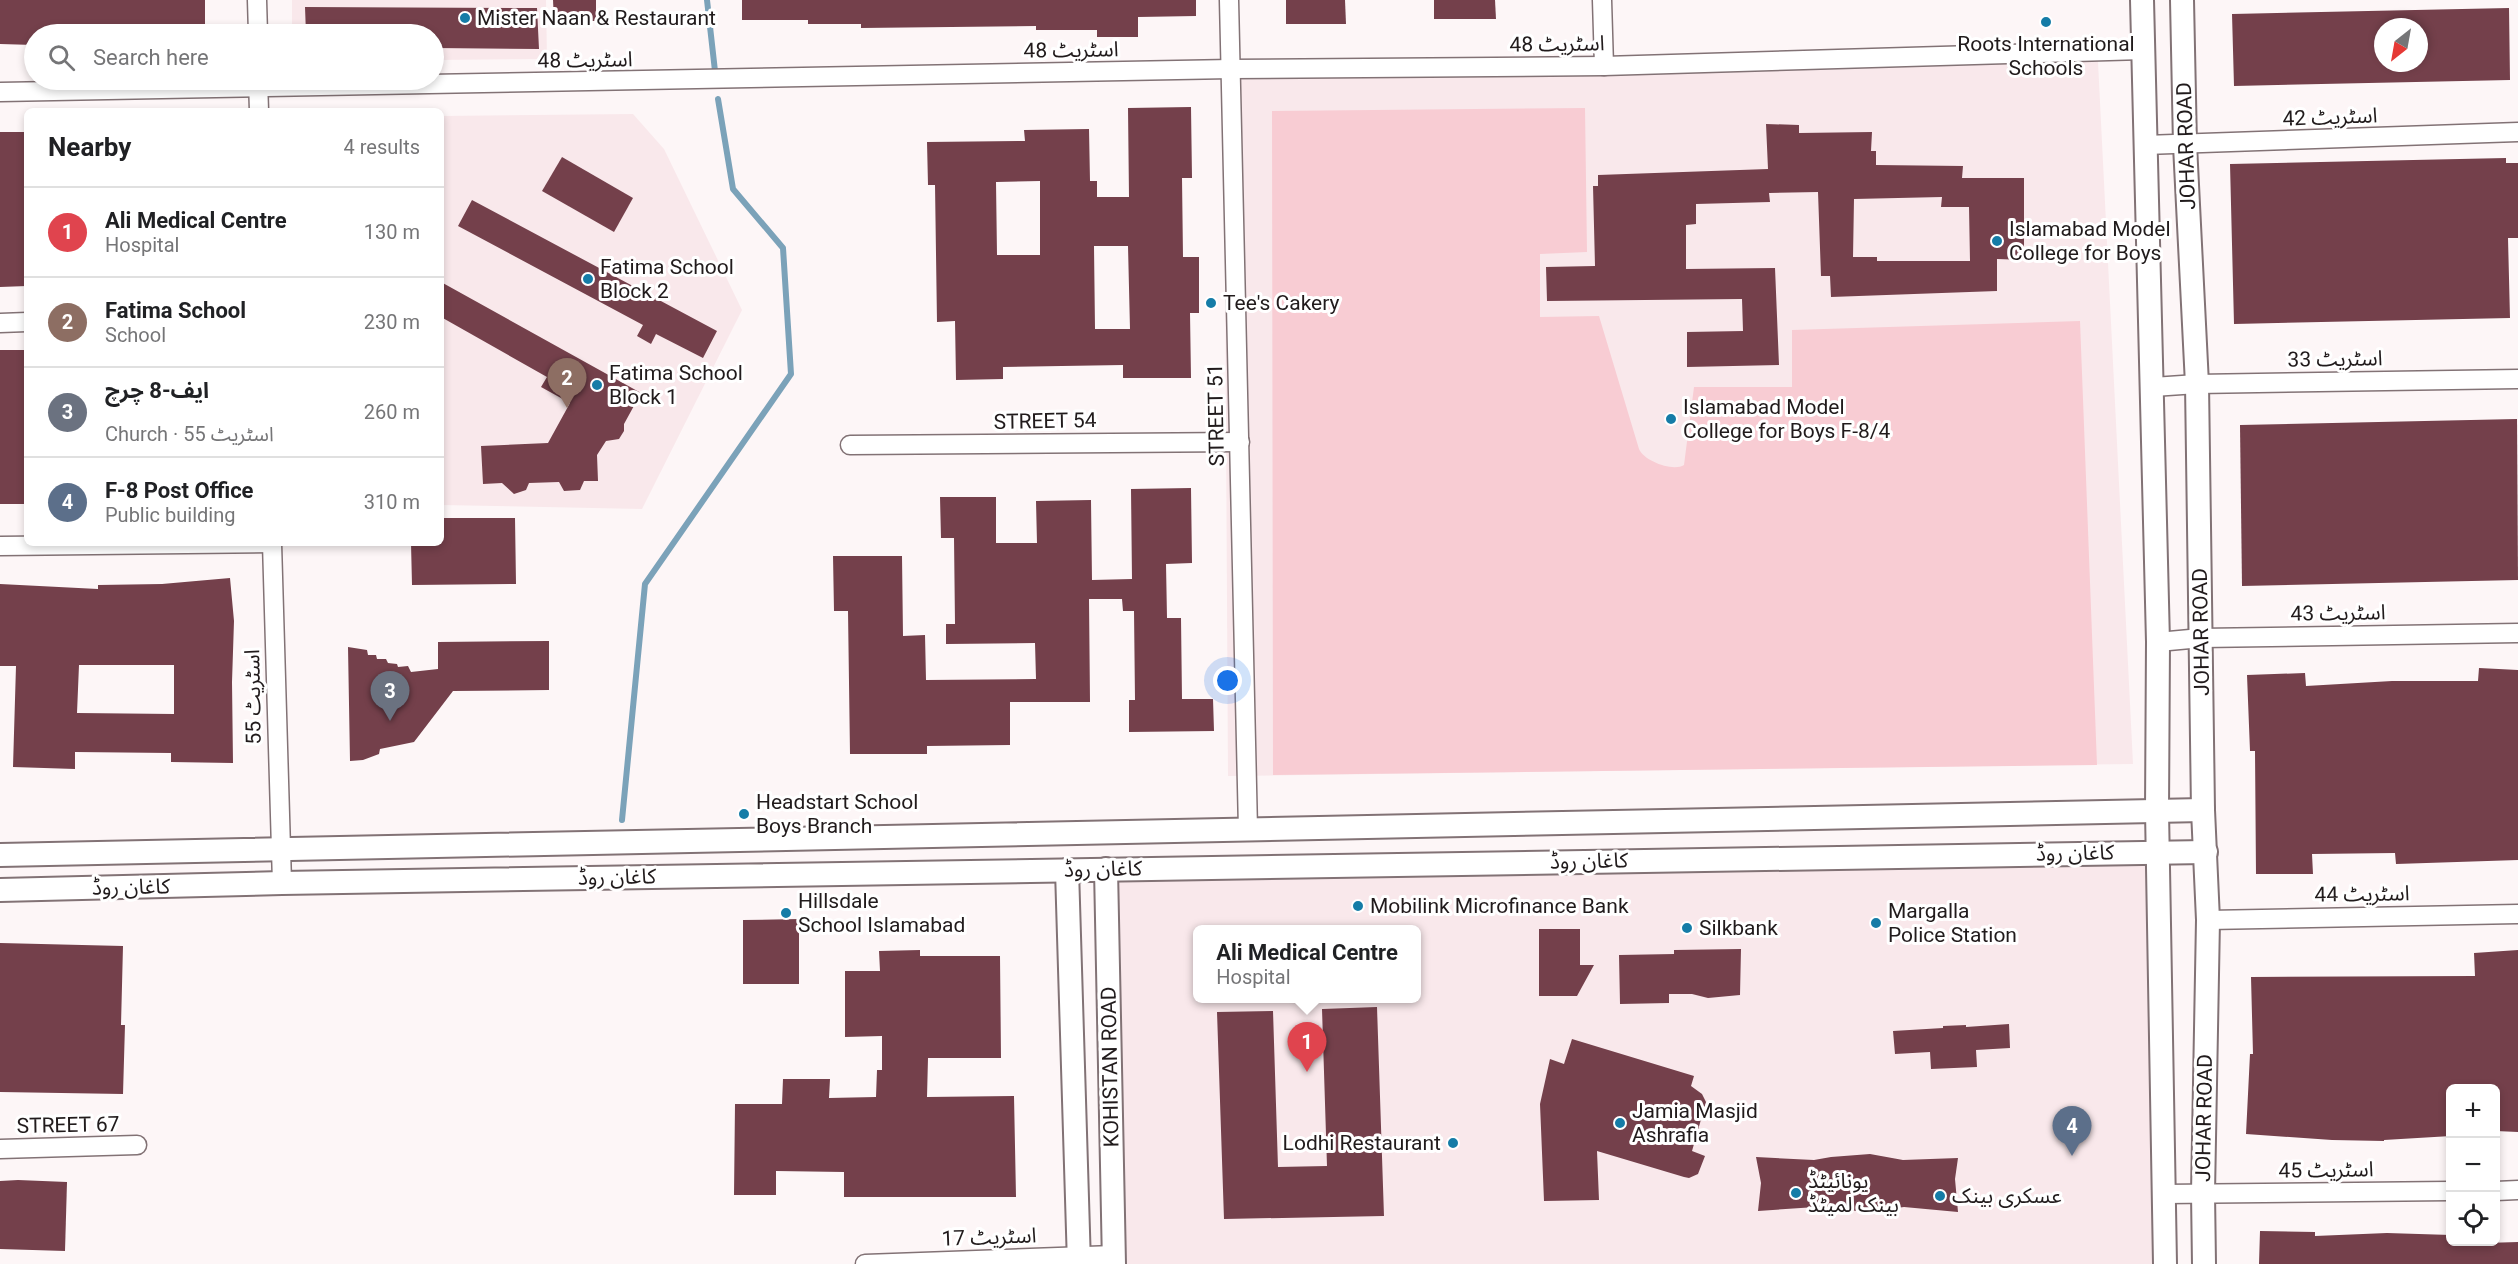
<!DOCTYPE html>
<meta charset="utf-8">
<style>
:root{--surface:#fff;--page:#f2f2f2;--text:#202124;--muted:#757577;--line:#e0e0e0;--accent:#111827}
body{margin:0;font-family:Roboto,"Noto Sans Arabic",sans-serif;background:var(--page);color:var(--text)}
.controls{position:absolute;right:18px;bottom:18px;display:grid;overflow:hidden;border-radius:9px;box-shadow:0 3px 9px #0003}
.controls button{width:54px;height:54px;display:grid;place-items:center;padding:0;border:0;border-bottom:2px solid var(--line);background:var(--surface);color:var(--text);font:30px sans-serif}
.compass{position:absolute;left:2374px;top:18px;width:54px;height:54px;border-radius:50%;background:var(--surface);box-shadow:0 3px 9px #0003;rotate:211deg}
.you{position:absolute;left:1228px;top:681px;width:21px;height:21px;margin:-15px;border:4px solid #fff;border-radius:50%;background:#1a73e8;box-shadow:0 0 0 9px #1a73e833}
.badge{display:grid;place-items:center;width:39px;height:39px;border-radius:50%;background:var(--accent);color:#fff;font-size:20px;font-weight:700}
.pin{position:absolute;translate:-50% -50px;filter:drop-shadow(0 2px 3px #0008)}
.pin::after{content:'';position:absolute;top:32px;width:21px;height:18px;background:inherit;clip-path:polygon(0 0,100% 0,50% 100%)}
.popup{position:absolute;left:1193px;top:925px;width:228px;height:78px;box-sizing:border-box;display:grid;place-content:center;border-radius:9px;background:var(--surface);filter:drop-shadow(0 2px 4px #0005);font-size:20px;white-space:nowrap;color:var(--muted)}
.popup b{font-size:22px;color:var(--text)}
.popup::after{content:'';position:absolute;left:50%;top:100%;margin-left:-12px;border:12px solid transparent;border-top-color:var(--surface)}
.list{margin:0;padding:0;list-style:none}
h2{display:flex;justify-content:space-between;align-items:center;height:78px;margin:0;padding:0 24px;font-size:26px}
h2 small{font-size:20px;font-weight:400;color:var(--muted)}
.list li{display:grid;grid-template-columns:39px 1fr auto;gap:18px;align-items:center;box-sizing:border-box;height:90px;padding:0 24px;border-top:2px solid var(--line)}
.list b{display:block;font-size:22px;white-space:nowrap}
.list p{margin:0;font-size:20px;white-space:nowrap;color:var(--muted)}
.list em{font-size:20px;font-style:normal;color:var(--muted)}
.icon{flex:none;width:33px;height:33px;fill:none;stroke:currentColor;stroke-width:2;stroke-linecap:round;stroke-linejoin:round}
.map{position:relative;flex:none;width:2518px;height:1264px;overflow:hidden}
.search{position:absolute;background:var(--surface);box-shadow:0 3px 9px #0003;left:24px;top:24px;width:420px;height:66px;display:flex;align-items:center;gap:15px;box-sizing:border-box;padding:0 21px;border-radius:33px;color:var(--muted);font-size:22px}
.panel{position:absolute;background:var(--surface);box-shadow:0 3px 9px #0003;left:24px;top:108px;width:420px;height:438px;border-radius:9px}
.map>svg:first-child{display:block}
</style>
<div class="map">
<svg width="2518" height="1264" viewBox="0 0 2518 1264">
<rect width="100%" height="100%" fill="#fdf6f7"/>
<g fill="#f9e8eb" fill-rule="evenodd">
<polygon points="292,0 546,0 547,59 434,60 434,34 292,34"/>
<polygon points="2098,62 2133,764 1228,776 1224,74"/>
<polygon points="633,114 664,149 742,310 642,509 441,505 441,116"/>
<path d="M2158,853L2165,1264H1114L1106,869ZM1198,930H1416V998H1198Z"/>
</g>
<path fill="#f8ccd3" d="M1585,108L1587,252L1540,254V317L1599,316L1639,449C1644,461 1673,472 1684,465L1694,387H1792V330L2080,321L2097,765L1273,775L1272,111Z"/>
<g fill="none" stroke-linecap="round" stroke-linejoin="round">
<g stroke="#7ba2b9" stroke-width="6">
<polyline points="707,0 715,71"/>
<polyline points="622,820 645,584 791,374 783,248 733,189 718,99"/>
</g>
</g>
<g fill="#74404b" fill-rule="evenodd">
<polygon points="0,0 205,0 205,34 34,34 34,45 0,44"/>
<polygon points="553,0 596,0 596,21 554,21"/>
<polygon points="742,0 1196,0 1196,16 1138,17 1138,37 1097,37 1097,30 1036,30 1036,26 861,28 861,24 808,24 808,20 742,20"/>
<polygon points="1286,0 1345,0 1346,24 1286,24"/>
<polygon points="1434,0 1495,0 1496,19 1434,19"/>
<polygon points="305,7 537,8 539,49 435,48 435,34 306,34"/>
<path d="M2509,8L2510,80L2234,86L2232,14ZM2383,27H2419V63H2383Z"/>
<path d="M1191,107L1192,178H1182L1183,257H1199V313H1190L1191,378H1123V365L1003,367V379L956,380L955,321L937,322L935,185H928L927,142L1025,141L1024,130L1089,129L1090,181H1097V197H1129L1128,108ZM1040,181V255H997L996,182ZM1094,246H1128L1130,329H1095Z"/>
<path d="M1766,124L1799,125V133L1872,132L1871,151H1876V165L1963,166L1962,178H2024V260L1997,259V291L1831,297L1830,276H1821L1818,192L1769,193L1770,202L1696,204V224L1686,225V269L1775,268L1779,365L1687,367V332L1743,331L1742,299L1547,301L1546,267L1595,266L1593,186H1598V175L1768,169ZM1942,197L1941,207H1969L1970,261H1877V257H1853L1854,199Z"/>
<polygon points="0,132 27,132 27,286 0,287"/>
<polygon points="562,157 633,198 614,232 542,191"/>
<polygon points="2506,158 2506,163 2518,163 2518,238 2508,238 2510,318 2234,324 2230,164"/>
<polygon points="472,200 717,331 703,358 656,334 651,344 637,336 643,325 458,226"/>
<polygon points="441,282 641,393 624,424 624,431 619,439 606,441 597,455 598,481 584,481 580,490 564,491 559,482 529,483 526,490 514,494 502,483 483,484 481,446 548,443 570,403 541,387 547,377 441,317"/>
<rect x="0" y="350" width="27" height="154"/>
<polygon points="2517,419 2518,580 2242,586 2240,425"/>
<polygon points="1191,488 1192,563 1166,564 1167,618 1181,618 1182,699 1213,699 1214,731 1129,732 1129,700 1135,700 1134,611 1123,611 1122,599 1089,599 1090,702 1010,702 1010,745 927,746 927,754 850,754 848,611 834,611 833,556 902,556 903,636 925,635 926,680 1036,679 1035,643 946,644 946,624 955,624 954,538 941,538 940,497 996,497 996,543 1037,543 1036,501 1091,500 1092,580 1132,579 1131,489"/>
<polygon points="441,518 515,518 516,584 412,585 411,543 441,543"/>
<path d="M230,578L234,621L232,682L233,763L171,762V753L75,752V769L13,767L16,666H0V584L98,589V585L162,584ZM79,665H174V714L77,713Z"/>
<polygon points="549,641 549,690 453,691 414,742 380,749 379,754 363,760 350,761 348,647 367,650 368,655 376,655 377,659 386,659 388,663 397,664 398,667 408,666 411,672 438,669 438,642"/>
<polygon points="2479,668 2518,670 2518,860 2396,864 2395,853 2312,854 2313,874 2256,874 2255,751 2250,751 2247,675 2305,673 2306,686 2392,681 2478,681"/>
<polygon points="799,919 799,984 743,984 743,920"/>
<polygon points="1539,929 1580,929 1580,965 1594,965 1577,996 1539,996"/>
<polygon points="0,943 123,946 121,1025 125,1025 123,1094 0,1092"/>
<polygon points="1741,949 1740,995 1708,998 1692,994 1669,994 1669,1003 1620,1004 1619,955 1674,954 1674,950"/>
<polygon points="920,950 920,956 1000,956 1001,1058 928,1058 927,1097 1014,1096 1016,1197 844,1197 844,1172 776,1171 776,1195 734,1195 735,1104 782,1104 783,1079 830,1079 829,1098 876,1097 877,1070 882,1070 882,1036 845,1037 845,971 880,971 879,951"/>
<polygon points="2518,950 2518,1132 2496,1131 2496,1089 2451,1089 2451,1136 2384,1140 2384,1141 2332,1140 2246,1134 2250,1054 2253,1054 2251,977 2475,976 2474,953"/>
<polygon points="1377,1007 1384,1216 1224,1219 1217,1012 1273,1011 1278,1167 1327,1166 1322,1009"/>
<polygon points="2009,1024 2010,1048 1976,1050 1977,1067 1931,1069 1930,1052 1895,1054 1893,1031 1943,1028 1943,1026 1966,1025 1966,1027"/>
<polygon points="1572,1039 1694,1076 1691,1086 1702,1094 1706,1102 1692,1151 1705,1156 1698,1174 1689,1178 1684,1177 1597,1151 1599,1200 1544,1201 1540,1104 1550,1059 1564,1064"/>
<polygon points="1870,1154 1903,1160 1958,1158 1955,1179 1958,1212 1904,1207 1868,1212 1816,1207 1758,1211 1761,1183 1756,1157 1814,1160 1831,1157"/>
<polygon points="18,1180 67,1182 65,1251 0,1249 0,1181"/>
<polygon points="2260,1231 2315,1232 2315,1236 2387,1233 2451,1235 2453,1244 2518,1242 2518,1264 2259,1264"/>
</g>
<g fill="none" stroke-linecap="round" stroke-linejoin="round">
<g stroke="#827275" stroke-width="21">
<g id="minor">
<polyline points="257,0 258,34"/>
<polyline points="1229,0 1248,830"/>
<polyline points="1602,0 1604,66"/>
<polyline points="258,80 259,111"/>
<polyline points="0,92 1231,69 1604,66 2143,50"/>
<polyline points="2145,145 2518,132"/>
<polyline points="0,323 27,322"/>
<polyline points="2153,387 2197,384 2518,379"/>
<polyline points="850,445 1240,442"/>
<polyline points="272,543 282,883"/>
<polyline points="0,546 272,543"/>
<polyline points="2158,642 2201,638 2518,633"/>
<polyline points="2208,920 2518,914"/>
<polyline points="0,1149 137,1145"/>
<polyline points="2496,1191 2518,1190"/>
<polyline points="2164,1194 2450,1191"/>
<polyline points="865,1264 1114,1255"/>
</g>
</g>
<g stroke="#827275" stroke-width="26">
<g id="tertiary">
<polyline points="2142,0 2158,642 2157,811 2165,1264"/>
<polyline points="2182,0 2185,145 2197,384 2203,810 2208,920 2203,1193 2204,1264"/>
<polyline points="0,855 2203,810"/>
<polyline points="1106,869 1114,1264"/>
<polyline points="1067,870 1079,1264"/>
<polyline points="0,890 282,883 2206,852"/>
</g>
</g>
<use href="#minor" stroke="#fff" stroke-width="18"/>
<use href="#tertiary" stroke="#fff" stroke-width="22"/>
</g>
<g fill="#157ca7" stroke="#fff" stroke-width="2">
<circle cx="465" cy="18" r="6"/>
<circle cx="2046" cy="22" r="6"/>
<circle cx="1997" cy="241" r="6"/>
<circle cx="588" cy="279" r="6"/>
<circle cx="1211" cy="303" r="6"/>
<circle cx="597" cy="385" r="6"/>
<circle cx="1671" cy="419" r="6"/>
<circle cx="744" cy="814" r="6"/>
<circle cx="1358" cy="906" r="6"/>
<circle cx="786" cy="913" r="6"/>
<circle cx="1876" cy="923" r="6"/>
<circle cx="1687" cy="928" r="6"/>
<circle cx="1620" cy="1123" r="6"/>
<circle cx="1453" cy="1143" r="6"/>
<circle cx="1796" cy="1193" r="6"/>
<circle cx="1940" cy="1196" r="6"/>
</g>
<g text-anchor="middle" stroke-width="6" stroke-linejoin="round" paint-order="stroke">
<g font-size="21" fill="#211b1c" stroke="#fff" text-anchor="start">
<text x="477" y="25">Mister Naan &amp; Restaurant</text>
<text x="2046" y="51" text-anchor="middle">Roots International<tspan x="2046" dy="24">Schools</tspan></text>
<text x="2009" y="236">Islamabad Model<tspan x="2009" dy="24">College for Boys</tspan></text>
<text x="600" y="274">Fatima School<tspan x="600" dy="24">Block 2</tspan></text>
<text x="1223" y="310">Tee's Cakery</text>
<text x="609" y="380">Fatima School<tspan x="609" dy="24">Block 1</tspan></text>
<text x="1683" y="414">Islamabad Model<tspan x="1683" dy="24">College for Boys F-8/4</tspan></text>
<text x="756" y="809">Headstart School<tspan x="756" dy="24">Boys Branch</tspan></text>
<text x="798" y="908">Hillsdale<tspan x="798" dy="24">School Islamabad</tspan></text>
<text x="1370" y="913">Mobilink Microfinance Bank</text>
<text x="1888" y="918">Margalla<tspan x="1888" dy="24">Police Station</tspan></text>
<text x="1699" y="935">Silkbank</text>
<text x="1632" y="1118">Jamia Masjid<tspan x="1632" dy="24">Ashrafia</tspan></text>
<text x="1441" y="1150" text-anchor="end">Lodhi Restaurant</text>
<text x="1808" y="1188">یونائیٹڈ<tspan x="1808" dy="24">بینک لمیٹڈ</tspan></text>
<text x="1952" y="1203">عسکری بینک</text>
</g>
<g font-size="21" fill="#211b1c" stroke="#fff">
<text transform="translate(1557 44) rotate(-1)" y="7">اسٹریٹ 48</text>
<text transform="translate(1071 50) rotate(-1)" y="7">اسٹریٹ 48</text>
<text transform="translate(585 60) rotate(-1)" y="7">اسٹریٹ 48</text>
<text transform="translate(2330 117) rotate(-2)" y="7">اسٹریٹ 42</text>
<text transform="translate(2186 146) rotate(-92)" y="7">JOHAR ROAD</text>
<text transform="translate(2335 359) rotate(-1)" y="7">اسٹریٹ 33</text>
<text transform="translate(1216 415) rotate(-91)" y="7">STREET 51</text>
<text transform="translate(1045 421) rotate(-1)" y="7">STREET 54</text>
<text transform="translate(2338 613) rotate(-1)" y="7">اسٹریٹ 43</text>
<text transform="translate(2201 632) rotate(-91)" y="7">JOHAR ROAD</text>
<text transform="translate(253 697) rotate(-91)" y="7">اسٹریٹ 55</text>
<text transform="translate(2075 853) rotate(-1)" y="7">کاغان روڈ</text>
<text transform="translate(1589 861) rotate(-1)" y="7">کاغان روڈ</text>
<text transform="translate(1103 869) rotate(-1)" y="7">کاغان روڈ</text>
<text transform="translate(617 877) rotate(-1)" y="7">کاغان روڈ</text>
<text transform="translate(131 887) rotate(-1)" y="7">کاغان روڈ</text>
<text transform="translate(2362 894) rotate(-1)" y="7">اسٹریٹ 44</text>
<text transform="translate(1110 1067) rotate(-91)" y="7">KOHISTAN ROAD</text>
<text transform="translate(2204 1118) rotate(-89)" y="7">JOHAR ROAD</text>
<text transform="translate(68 1125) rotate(-1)" y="7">STREET 67</text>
<text transform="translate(2326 1170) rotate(-1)" y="7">اسٹریٹ 45</text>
<text transform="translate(989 1237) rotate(-2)" y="7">اسٹریٹ 17</text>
</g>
</g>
</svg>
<div class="controls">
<button>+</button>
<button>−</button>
<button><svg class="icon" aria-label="locate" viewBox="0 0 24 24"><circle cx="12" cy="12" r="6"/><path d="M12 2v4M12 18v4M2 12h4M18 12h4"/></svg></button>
</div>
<svg class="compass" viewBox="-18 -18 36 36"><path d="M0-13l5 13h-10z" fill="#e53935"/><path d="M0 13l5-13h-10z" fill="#757577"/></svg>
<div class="you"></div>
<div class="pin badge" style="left:1307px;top:1072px;background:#e0444e">1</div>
<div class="popup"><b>Ali Medical Centre</b>Hospital</div>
<div class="pin badge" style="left:567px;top:408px;background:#8d6e63">2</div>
<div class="pin badge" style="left:390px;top:721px;background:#6b7280">3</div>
<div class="pin badge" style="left:2072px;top:1156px;background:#5c6f8a">4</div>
<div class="search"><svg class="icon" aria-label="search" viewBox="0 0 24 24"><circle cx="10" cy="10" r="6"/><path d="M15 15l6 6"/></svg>Search here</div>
<section class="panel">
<h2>Nearby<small>4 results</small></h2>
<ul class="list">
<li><span class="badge" style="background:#e0444e">1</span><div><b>Ali Medical Centre</b><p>Hospital</p></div><em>130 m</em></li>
<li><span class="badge" style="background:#8d6e63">2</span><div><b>Fatima School</b><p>School</p></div><em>230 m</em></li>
<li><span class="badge" style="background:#6b7280">3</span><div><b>ایف-8 چرچ</b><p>Church · اسٹریٹ 55</p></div><em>260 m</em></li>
<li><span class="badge" style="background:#5c6f8a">4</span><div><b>F-8 Post Office</b><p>Public building</p></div><em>310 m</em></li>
</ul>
</section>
</div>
